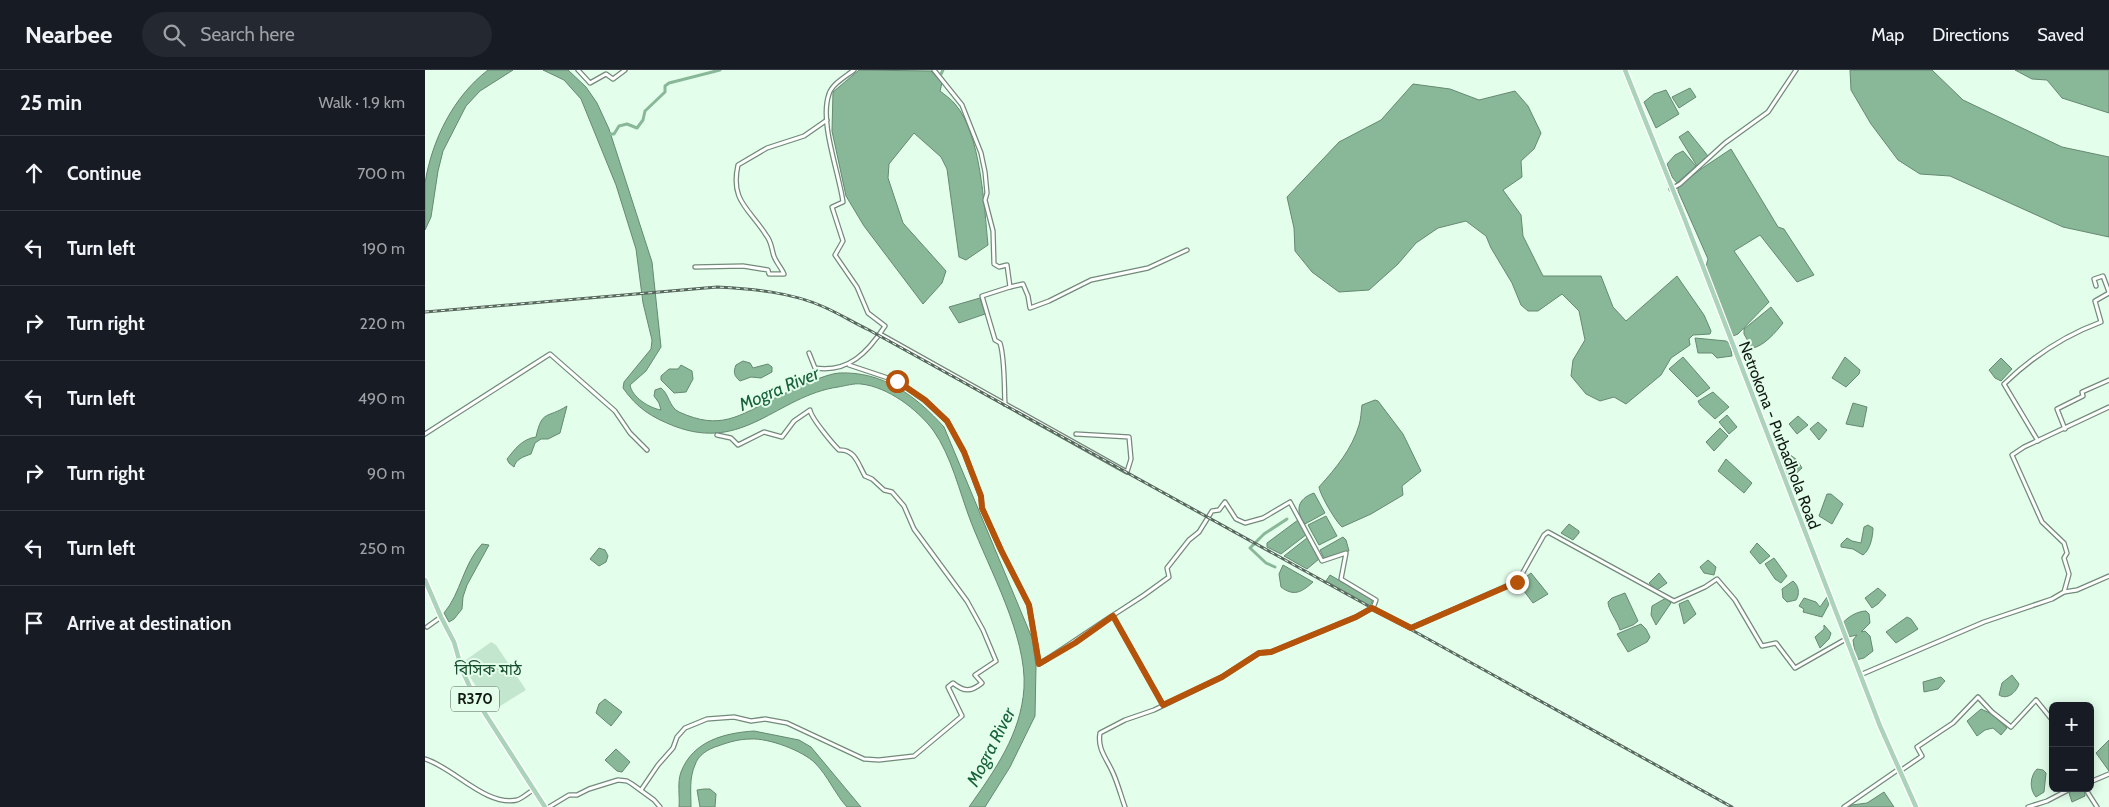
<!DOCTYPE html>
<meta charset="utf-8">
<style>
:root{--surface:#171b24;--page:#242831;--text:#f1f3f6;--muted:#9ea1a6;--line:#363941}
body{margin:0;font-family:Cabin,"Noto Sans Bengali",sans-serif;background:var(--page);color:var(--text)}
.controls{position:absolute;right:15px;bottom:15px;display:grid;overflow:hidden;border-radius:8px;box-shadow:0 2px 12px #0003}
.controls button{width:45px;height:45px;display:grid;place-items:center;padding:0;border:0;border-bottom:1px solid var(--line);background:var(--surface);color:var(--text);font:25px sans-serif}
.stop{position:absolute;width:15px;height:15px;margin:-11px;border:4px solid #b45309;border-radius:50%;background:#fff}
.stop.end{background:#b45309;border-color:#fff;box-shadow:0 1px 5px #0008}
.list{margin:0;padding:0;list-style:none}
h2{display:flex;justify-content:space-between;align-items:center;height:65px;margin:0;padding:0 20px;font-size:21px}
h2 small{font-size:16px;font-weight:400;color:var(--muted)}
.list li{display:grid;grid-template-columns:32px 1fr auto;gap:15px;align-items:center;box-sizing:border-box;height:75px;padding:0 20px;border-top:1px solid var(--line)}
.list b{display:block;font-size:19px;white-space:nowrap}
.list em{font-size:16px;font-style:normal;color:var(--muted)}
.icon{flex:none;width:28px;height:28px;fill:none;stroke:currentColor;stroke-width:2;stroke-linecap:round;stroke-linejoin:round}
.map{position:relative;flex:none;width:1684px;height:737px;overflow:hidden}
header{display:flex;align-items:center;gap:30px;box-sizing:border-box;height:70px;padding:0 25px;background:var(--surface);border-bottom:1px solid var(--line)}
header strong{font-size:24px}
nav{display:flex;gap:28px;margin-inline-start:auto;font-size:18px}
.search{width:350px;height:45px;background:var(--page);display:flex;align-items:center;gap:12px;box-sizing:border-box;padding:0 18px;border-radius:28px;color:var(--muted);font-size:19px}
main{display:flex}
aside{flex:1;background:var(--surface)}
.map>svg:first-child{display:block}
</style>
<header>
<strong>Nearbee</strong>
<div class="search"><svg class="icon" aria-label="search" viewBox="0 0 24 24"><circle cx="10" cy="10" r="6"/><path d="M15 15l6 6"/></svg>Search here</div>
<nav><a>Map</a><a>Directions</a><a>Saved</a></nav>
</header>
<main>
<aside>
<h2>25 min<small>Walk · 1.9 km</small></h2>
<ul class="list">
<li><svg class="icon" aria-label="ahead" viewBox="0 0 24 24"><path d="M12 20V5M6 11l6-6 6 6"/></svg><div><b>Continue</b></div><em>700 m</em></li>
<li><svg class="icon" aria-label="left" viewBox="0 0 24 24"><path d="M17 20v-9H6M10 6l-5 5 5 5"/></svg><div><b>Turn left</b></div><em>190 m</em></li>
<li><svg class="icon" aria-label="right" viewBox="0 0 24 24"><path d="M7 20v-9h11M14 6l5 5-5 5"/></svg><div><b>Turn right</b></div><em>220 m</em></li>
<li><svg class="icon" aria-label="left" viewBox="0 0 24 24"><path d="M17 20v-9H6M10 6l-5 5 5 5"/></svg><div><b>Turn left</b></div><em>490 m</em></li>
<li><svg class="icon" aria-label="right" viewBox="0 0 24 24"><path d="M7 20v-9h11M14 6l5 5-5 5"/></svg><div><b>Turn right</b></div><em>90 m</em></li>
<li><svg class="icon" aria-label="left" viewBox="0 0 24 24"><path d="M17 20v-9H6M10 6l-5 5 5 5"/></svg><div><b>Turn left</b></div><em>250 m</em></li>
<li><svg class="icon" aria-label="arrive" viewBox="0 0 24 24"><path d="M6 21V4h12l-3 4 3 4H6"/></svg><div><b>Arrive at destination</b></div></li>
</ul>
</aside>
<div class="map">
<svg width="1684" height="737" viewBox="0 0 1684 737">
<rect width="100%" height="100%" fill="#e4feec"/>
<polygon fill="#c3e6ce" points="66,572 71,575 101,620 67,641 45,607 41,590"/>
<g fill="#89b898" stroke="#658971">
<path d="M63,0H88L55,21L41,36L18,81L13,101L6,147L0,160C0,145 0,128 0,113C7,70 28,27 63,0Z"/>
<path d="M118,0H143L161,17L172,33L184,59L227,192L236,277L221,301L205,315C207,327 224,338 236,340L234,333L229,326L230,320L236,318C244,324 244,337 254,342C296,361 313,346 350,328C365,321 399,304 414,303C458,301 491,326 519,357L607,568L611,596L610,646L585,697L560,737H544C570,700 596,664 599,618C602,566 564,499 546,452C534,421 527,387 508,360C492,339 463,317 436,314C429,313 420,316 413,317C352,326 319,383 249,356C226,347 212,338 198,318L199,312L226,279L227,270L218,233L211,179L191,115L156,29L139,10Z"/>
<path d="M434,0L506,1L517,13L515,21C520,25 526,29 530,34C556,64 559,135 563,175L541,190L534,187L522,99L516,87L489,63L464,94L463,108L478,153L521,201L517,213L498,234L439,156L421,126L407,61L408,22Z"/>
<polygon points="1425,0 1507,0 1538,30 1637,77 1684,87 1684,167 1638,157 1525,106 1495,104 1473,90 1446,54 1426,20"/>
<polygon points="1590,0 1684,0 1684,43 1637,28 1622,10 1607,9"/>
<polygon points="988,14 1025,19 1054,30 1090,21 1103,36 1116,63 1109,79 1096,91 1097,107 1078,120 1096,145 1098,166 1118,206 1176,206 1188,237 1201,251 1252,206 1279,245 1286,261 1285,264 1268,265 1264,269 1265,275 1246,288 1236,305 1201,334 1189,327 1175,331 1161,324 1146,306 1148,290 1160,270 1154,241 1137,224 1113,241 1103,241 1096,235 1087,213 1066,178 1061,166 1041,151 1013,158 991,173 973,194 944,220 914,222 887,202 870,181 869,158 862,127 914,72 956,50"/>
<polygon points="1265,18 1271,27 1254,38 1247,27"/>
<polygon points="1241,20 1254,44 1231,58 1219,32 1229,24"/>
<polygon points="1263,61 1283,86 1272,96 1254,67"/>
<polygon points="1306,79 1353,157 1359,159 1389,205 1372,212 1335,165 1309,181 1344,232 1313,264 1308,266 1281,196 1283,189 1253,121 1253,117 1276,99"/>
<polygon points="1258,81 1271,96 1252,113 1247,107 1242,94 1250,85"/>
<polygon points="555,228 560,244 534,253 524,237"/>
<path d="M1346,237L1358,253C1351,262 1338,277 1327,278L1319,264V259Z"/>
<polygon points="1270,268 1301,271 1305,274 1307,286 1292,288 1287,283 1273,283"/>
<polygon points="1258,287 1285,318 1272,327 1244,299"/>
<polygon points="1420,287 1435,300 1434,304 1421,317 1407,308"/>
<polygon points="1576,288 1587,299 1576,311 1570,308 1564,300"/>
<path d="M318,291L325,293L328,298L343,294L347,297V302L336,308L326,307L315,311C309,306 308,302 311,295Z"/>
<polygon points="256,295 267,301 268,309 261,322 249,323 236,310 236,306 244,299 253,299"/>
<polygon points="1288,322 1304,337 1290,349 1275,335 1273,331"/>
<path d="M950,330L953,331L978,364L996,401L977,416L978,425L946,444L917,457C911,452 895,425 894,417C911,398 927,379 934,355C936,349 936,342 937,335Z"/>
<polygon points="1428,333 1442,337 1438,357 1421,354"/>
<path d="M142,336L135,363L123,369H116L110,373L106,384C98,387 91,389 89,397L84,393L82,389C90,379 97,369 111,367C117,339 122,349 142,336Z"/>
<polygon points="1302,345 1312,357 1304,364 1294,352"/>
<polygon points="1373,346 1383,355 1372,364 1364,354"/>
<polygon points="1393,352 1402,360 1394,370 1385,359"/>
<polygon points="1295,358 1303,366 1289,381 1281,372"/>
<polygon points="1364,384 1372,390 1377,398 1363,411 1355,390"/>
<polygon points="1301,389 1327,413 1319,423 1293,401"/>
<path d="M889,423L900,443L880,454C870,441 872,429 889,423Z"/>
<polygon points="1402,424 1406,424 1418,434 1407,454 1394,446"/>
<polygon points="901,446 912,466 894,475 883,455"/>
<polygon points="873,450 882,464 856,484 842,477 842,473"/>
<polygon points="1144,454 1154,461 1154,463 1148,470 1136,463"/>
<path d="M1443,455L1448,458C1448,467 1445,480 1438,485L1428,479L1416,477V474L1422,468L1427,471L1436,473L1439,457Z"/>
<polygon points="918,467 921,470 924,481 899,488 895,480"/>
<polygon points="882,468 885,470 894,489 882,499 859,486"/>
<polygon points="1332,473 1345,486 1335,494 1325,482"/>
<path d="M57,474L64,475L42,515L38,527L37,539L29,549L24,552L19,543C36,523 38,494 57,474Z"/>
<polygon points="174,478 180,480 183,486 181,492 174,496 165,489"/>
<polygon points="1349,488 1362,506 1356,513 1350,509 1340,494"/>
<polygon points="1283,490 1291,497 1289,505 1279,503 1275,497"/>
<path d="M858,495L888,512C877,522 869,527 856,517L854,504Z"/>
<polygon points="1106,503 1123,524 1108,533 1093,513"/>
<polygon points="1234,503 1242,513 1232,520 1224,513"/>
<polygon points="905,505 948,530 945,536 901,511"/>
<path d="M1368,511C1374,516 1375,524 1371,530L1362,532L1358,528L1357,519Z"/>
<polygon points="1453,518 1461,525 1453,534 1447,538 1440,528"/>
<path d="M1200,523L1213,551L1208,555L1195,560C1192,550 1183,540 1183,532L1187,528Z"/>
<polygon points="1402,527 1404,534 1397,547 1378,542 1379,539 1374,536 1379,528 1391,532 1395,537"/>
<polygon points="1241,528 1246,533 1231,555 1226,545 1227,536"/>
<polygon points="1263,530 1271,544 1259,554 1254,534"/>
<path d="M1441,541L1444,544L1445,553L1436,562L1440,561L1445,566L1448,581L1439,588L1431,590L1428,570L1432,565L1423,567L1417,554C1422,547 1433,541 1441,541Z"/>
<polygon points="1482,547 1486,549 1493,559 1471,573 1461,562"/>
<polygon points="1216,554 1221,559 1225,567 1222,572 1203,582 1192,564"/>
<polygon points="1399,555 1406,563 1404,569 1395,578 1390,567 1399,559"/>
<path d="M1587,605L1594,614C1591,623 1582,630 1574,625L1577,613Z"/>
<polygon points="1516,607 1520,611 1513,619 1499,622 1498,612"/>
<polygon points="180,629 197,642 186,656 171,643 174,634"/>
<polygon points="1556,639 1567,644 1582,658 1576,665 1568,658 1560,660 1552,666 1542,651"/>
<path d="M329,661L374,670L386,677L436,737H422C410,724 403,706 390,693C378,681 344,668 326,669C314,669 304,672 293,676C283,679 273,685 270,695C264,708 266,723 266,737H254C255,726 252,713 256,702C268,671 299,663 329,661Z"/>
<polygon points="1684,670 1684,701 1671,683"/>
<polygon points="191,679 205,692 197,702 192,701 180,690"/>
<path d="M1612,699L1618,700L1621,703L1619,722L1611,727C1604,719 1605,706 1612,699Z"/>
<polygon points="1652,718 1659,718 1660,726 1647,732 1644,723"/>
<polygon points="279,719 285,719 291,724 290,737 275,737 272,720"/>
<polygon points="1459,722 1469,737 1424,737 1427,735 1442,733"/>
</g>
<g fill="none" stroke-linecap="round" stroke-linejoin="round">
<g stroke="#89b898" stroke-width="3">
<polyline points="516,4 518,0"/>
<polyline points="183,64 189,64 194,56 202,54 212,58 218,50 220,41 240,22 240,16 244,13 295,0"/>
<polyline points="850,497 841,493 825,478 839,464 862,449"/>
</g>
<g stroke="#738a7a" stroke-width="5.5">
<g id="minor">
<polyline points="153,0 165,13 181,4 188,9 200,0"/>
<polyline points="509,0 537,35 556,83 560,102 562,123 560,130 568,161 569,194 574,197 582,195 585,217 598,214 603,226 605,238 624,231 666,210 723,198 762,180"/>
<polyline points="1246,119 1255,114 1300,73 1343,42 1371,0"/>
<path d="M270,197L318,196L343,200L344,204H359C356,197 349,190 348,183C346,176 346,171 341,165C324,138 305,131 313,95L342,78L379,66L402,50"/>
<polyline points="1671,216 1669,209 1678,206 1684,222"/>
<polyline points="455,264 702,402 706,389 704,367 651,364"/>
<path d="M384,283L390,298C424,303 443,282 460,256L443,243L432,217L410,185L418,171L407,137L418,132C414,102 394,52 404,24C407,14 420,7 429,0"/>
<path d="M424,295L472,311L499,330L522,351L539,382L556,427L557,438L576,480L604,535L614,594C642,577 666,559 693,542C711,531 727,520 744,507L742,498L764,470L774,462L787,441L794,440L800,432L811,449L820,453L838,448L865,432L897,491L921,483L916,509L951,530L948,538"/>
<path d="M580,334C579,316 580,289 575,273L570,270L557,226L585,217"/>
<polyline points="1640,359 1632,339 1658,326 1657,322 1684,310"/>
<polyline points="0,364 125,284 190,341 205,363 222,380"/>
<path d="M1613,371L1579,314C1608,286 1638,266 1676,252L1670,231L1684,223"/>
<polyline points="1639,522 1644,504 1639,488 1642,483 1639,473 1617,452 1587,385 1599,377 1684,337"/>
<polyline points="688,546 738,635"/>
<polyline points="2,557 16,547"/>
<polyline points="1435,605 1559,552 1627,529 1639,522 1652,520 1684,506"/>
<path d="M0,689C28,697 61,737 92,730C98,728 103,723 108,720"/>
<polyline points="1475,701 1497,686 1492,677 1528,653 1553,627 1567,642 1586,657 1611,630 1628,651"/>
<polyline points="1665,712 1684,704"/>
<polyline points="1662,718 1663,723 1672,737"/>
<path d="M216,720L233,695L248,678L252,667L260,658L282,649L309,647L326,651L340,649L362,653L439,689L454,690L489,686L537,646L523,617L528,613C539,622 546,622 557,613L550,605L571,591L558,560L542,531L489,459L479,436L467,422L459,420L447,409L440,406C433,394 430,379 414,380C408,374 386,348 385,340L369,351L357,367L339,362L313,375L306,368L292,365"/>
<polyline points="124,737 144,725 152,725 164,719 193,710 202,711 207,714 229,730 235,737"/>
<path d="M700,737C696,726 693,714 688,703C682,689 672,679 675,663L700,650L729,640L797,607L834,583L846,582L931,547L947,538L986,558L1093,511L1119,465L1123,462L1249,531L1280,517L1292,509L1310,530L1337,576L1351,573L1370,598L1421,569"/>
<polyline points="1419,737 1474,699"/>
<polyline points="1603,737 1622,731 1647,718"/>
</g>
</g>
<g stroke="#fff" stroke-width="7">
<g id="major">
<polyline points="1200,0 1260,150 1455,656 1491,737"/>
<polyline points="0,510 16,547 29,572 37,600 50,628 120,737"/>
</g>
</g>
<use href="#minor" stroke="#fff" stroke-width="3"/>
<use href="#major" stroke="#aad3b9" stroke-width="4.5"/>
<g stroke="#59685e" stroke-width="3">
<path id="rail" d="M0,242L292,217C328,219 366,222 399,237C415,244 429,253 444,260L1307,737"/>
</g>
<use href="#rail" stroke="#e4feec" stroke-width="1" stroke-dasharray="4" stroke-linecap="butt"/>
</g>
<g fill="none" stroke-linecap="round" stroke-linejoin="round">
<polyline stroke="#b45309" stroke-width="6" points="472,311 500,330 522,351 539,382 556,426 557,438 576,480 604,535 614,594 650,573 688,546 738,635 797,607 834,583 846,582 931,547 947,538 986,558 1092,512"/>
</g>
<g text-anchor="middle" stroke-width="4" stroke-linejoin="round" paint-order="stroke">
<rect fill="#e4feec" stroke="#516056" stroke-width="1" x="26" y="616.5" width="48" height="25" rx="4"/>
<g font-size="15" font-weight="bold" fill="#121c15">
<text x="50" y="634">R370</text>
</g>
<g font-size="16" fill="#121c15" stroke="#e4feec">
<text transform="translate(1355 365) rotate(69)" y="6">Netrokona - Purbadhola Road</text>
</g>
<g font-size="16" fill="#164d2e" stroke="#e4feec">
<text x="63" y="605">বিসিক মাঠ</text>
</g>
<g font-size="18" font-style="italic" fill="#17623a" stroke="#e4feec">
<text transform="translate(354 319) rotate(-23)" y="6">Mogra River</text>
<text transform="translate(566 677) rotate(-63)" y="6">Mogra River</text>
</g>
</g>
</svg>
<div class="controls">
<button>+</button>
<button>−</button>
</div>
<div class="stop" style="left:472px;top:311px"></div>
<div class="stop end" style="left:1092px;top:512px"></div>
</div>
</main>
